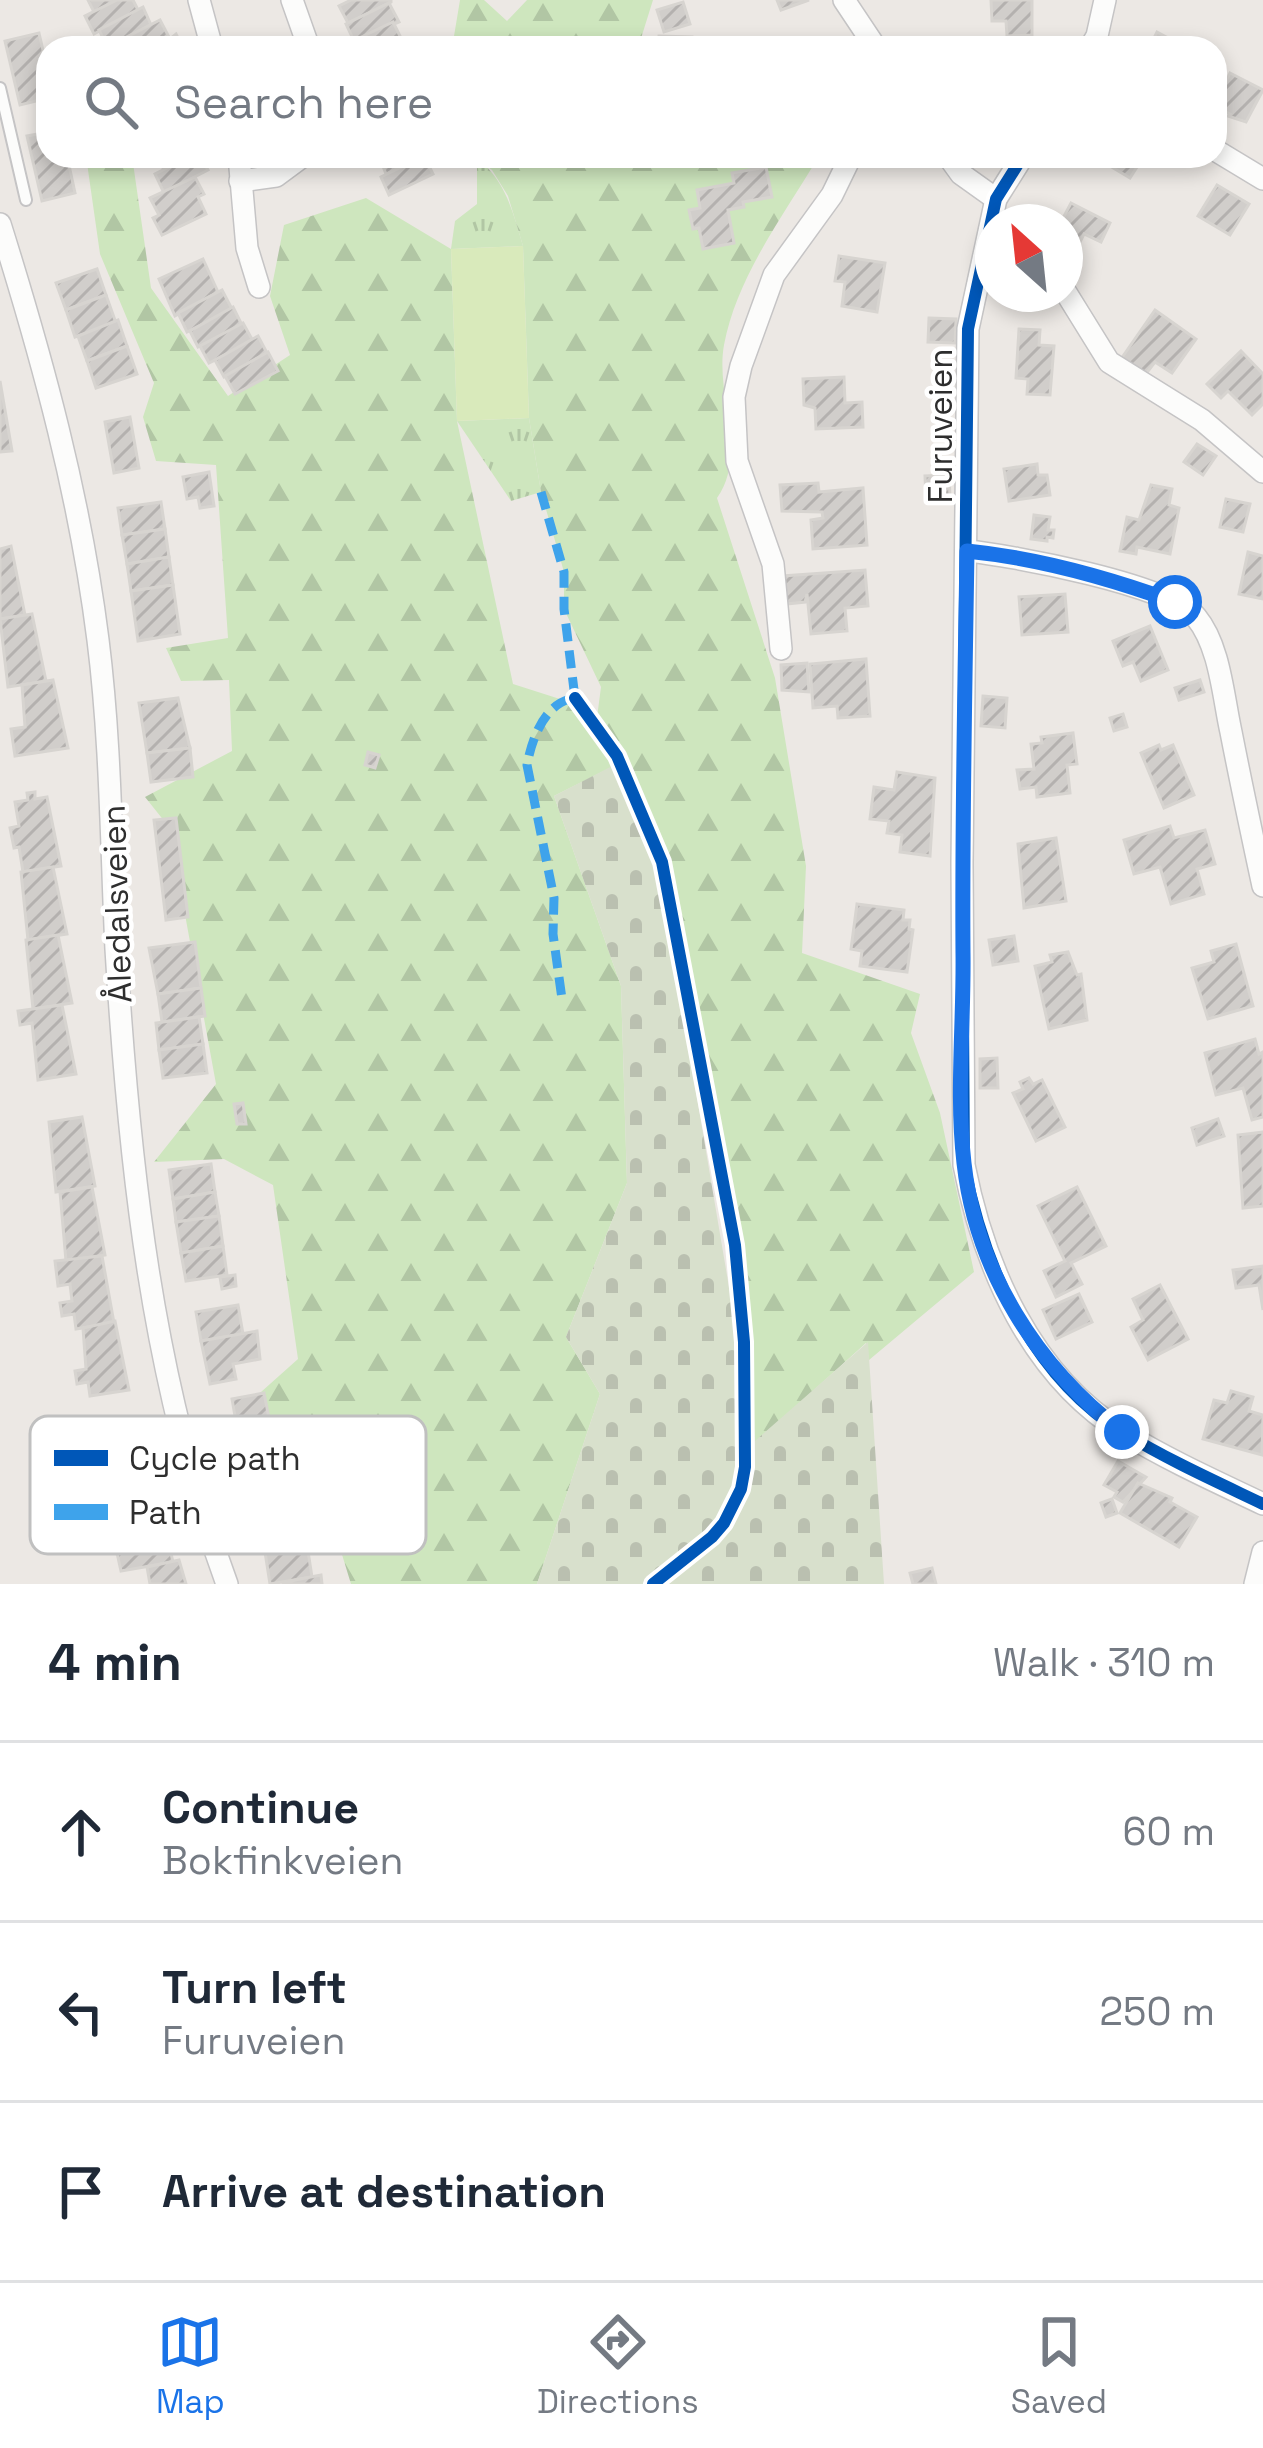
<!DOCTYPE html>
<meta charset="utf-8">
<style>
:root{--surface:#fff;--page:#f6f6f7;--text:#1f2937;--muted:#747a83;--line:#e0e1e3;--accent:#1a73e8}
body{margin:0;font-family:"Space Grotesk",sans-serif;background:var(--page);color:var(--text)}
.compass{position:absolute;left:975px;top:204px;width:108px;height:108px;border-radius:50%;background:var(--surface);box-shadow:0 6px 18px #0003;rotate:333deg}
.stop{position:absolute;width:36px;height:36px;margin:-27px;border:9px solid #1a73e8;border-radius:50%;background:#fff}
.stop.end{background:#1a73e8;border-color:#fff;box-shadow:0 3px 12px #0008}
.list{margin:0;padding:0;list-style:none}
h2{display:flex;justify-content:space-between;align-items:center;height:156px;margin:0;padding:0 48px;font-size:51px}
h2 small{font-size:39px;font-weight:400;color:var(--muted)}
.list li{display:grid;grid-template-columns:78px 1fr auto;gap:36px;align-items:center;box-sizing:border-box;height:180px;padding:0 48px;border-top:3px solid var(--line)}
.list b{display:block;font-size:45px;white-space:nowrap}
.list p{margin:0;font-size:39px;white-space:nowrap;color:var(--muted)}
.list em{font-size:39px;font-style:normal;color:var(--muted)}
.icon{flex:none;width:66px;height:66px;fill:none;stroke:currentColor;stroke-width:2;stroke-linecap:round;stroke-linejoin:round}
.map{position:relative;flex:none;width:1263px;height:1584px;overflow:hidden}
.search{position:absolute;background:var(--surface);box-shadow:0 6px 18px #0003;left:36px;right:36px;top:36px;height:132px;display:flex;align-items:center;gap:30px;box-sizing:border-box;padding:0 42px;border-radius:36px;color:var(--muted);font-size:45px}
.sheet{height:696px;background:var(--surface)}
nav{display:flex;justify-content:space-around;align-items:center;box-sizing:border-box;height:168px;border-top:3px solid var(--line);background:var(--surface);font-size:33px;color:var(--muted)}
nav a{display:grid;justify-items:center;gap:6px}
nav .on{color:var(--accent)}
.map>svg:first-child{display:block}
</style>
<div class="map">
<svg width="1263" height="1584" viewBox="0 0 1263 1584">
<defs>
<pattern id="grass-tufts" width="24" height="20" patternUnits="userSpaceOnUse" patternTransform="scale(3)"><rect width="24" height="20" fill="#cee6be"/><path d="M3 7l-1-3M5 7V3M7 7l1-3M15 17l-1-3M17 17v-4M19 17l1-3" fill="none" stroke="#b1c6a4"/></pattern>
<pattern id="forest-firs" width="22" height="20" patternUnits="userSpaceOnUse" patternTransform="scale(3)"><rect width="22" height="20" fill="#cee6be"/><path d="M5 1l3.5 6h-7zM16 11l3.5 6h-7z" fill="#b1c6a4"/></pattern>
<pattern id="cemetery-stones" width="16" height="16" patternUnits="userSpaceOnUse" patternTransform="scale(3)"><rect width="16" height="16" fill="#d8e0cc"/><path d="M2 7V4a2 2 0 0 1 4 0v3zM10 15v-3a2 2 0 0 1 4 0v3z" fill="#bac0b0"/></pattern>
<pattern id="building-hatch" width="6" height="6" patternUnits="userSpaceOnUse" patternTransform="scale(3)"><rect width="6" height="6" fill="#d1cecb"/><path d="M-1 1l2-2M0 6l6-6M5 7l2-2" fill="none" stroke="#b4b1af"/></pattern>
</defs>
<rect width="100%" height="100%" fill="#ece8e4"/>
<g fill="url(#grass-tufts)">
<path d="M477,158C506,181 513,212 523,246L451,249L455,221L477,204Z"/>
<polygon points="529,418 541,492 511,501 457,421"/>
</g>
<g fill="url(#forest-firs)">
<polygon points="460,0 484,0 507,21 527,0 653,0 638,48 452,48"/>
<path d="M86,156H132L151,288L228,396L290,355L270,296L284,225L366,198L451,249L457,421L513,684L563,700L575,698L596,725L601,687L564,609V572L541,492L529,418L523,246L508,196L492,170L474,156H819C784,215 737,276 724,345C715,395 748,455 717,498L775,678L806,866L802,953L920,994L911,1033L940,1113L974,1272L869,1360L866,1343L755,1443L735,1245L671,896L650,829L620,763L554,796L621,986L627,1183L566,1337L600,1394L537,1584H351L329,1512L291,1483L251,1401L298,1359L273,1185L224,1159L154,1162L216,1084L169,827L145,797L232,751L229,680L181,681L166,648L228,638L216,465L156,461L143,417L154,383L100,254Z"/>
</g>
<polygon fill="url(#cemetery-stones)" points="620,762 660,879 755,1441 868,1342 884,1584 537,1584 600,1394 566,1337 627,1183 621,986 554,796"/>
<polygon fill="#d9eabb" points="523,246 529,418 457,421 451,249"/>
<g fill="url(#building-hatch)" stroke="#d7d4d0" stroke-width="3">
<polygon points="88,0 117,0 94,12"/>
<polygon points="117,0 133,0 138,10 94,34 85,16"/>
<polygon points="351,0 391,0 391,2 348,23 339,6"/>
<polygon points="777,0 809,0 781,10"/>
<polygon points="991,0 1032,0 1032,35 1007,36 1006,21 992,21"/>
<polygon points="683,2 690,24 664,32 657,10"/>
<polygon points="389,3 399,22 354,41 346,24"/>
<polygon points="143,7 151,25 108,48 99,30"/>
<polygon points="160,20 170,39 151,48 120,48 117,42"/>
<polygon points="393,22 402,40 384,48 351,48 349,43"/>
<polygon points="1157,32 1187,48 1149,48"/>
<polygon points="39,33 48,72 48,98 20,105 5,41"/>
<polygon points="176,34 183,48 151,48 170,39"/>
<polygon points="659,36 692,37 692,48 642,48 658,47"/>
<polygon points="802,40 802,48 750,48 750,45"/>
<polygon points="1230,73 1263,90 1246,122 1228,116 1230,114 1215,106"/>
<polygon points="48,132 48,156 67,156 75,193 42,201 27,136"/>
<polygon points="157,156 191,156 164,170"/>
<polygon points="191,156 200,156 208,170 164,193 155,174"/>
<polygon points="379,156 424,156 386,174"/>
<polygon points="424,156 433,174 389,195 381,177"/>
<polygon points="1086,156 1144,156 1130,178 1095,157 1093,160"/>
<polygon points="766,167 772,197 743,202 744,207 728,210 734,243 703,249 699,228 693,229 689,210 700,208 697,190 734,183 732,173"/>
<polygon points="195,177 204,194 198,197 206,214 162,235 153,218 159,215 150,198"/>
<polygon points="1217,185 1249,204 1230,235 1198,216"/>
<polygon points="1071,203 1110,223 1101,242 1084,234 1073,256 1065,252 1065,222 1061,222"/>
<polygon points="839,256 885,263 877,312 842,306 845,282 835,281"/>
<polygon points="203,259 218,292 175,316 159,279"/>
<polygon points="97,269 106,295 66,310 56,283"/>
<polygon points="222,290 232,309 187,332 178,313"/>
<polygon points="106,295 116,323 75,337 66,310"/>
<polygon points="233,307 242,325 198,347 190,331"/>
<polygon points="1155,310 1196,339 1172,373 1155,362 1145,375 1121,359"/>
<polygon points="929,318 956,319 955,343 928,342"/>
<polygon points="118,320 127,346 87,361 78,336"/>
<polygon points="243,323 253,341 209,363 200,346"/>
<polygon points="1019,329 1040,330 1039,345 1054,346 1050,395 1027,394 1028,379 1016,378"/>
<polygon points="258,336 267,353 224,377 215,360"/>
<polygon points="127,346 137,374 96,388 87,361"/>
<polygon points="1241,351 1263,374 1263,404 1252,415 1228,391 1221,398 1207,384"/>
<polygon points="268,352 278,371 235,394 225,376"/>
<polygon points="844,377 845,403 862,402 863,427 816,429 815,408 804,405 803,379"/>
<polygon points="0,381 12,451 0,452"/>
<polygon points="130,417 139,468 114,473 105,422"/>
<polygon points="1197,444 1216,456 1203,475 1184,462"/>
<polygon points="1037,464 1038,475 1047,475 1050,495 1009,501 1004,469"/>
<polygon points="209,472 214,506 200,508 198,497 187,499 183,477"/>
<polygon points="949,475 950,497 926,498 925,476"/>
<polygon points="818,483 819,492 863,488 867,545 813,549 811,520 823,518 822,512 782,511 780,485"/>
<polygon points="1151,485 1172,489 1169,505 1179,508 1170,554 1137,547 1136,554 1120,551 1127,517 1139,520"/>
<polygon points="1226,499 1250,504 1243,532 1220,527"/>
<polygon points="161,502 165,529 122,535 118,508"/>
<polygon points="1034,515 1050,517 1048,530 1054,530 1053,538 1047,537 1047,541 1031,539"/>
<polygon points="165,529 169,557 127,564 122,535"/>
<polygon points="11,546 25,615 0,619 0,549"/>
<polygon points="1248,552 1263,556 1263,599 1239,594"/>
<polygon points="169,557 173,585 131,591 127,564"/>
<polygon points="865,570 868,606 845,608 847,631 811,634 807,594 805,602 786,604 783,576"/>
<polygon points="173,585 180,634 138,641 131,591"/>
<polygon points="1065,594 1068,632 1022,635 1019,597"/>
<polygon points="32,614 46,681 8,687 0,619"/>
<polygon points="1150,626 1168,670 1141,681 1133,662 1123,666 1113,641"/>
<polygon points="866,659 870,716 838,718 837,706 813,708 810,664"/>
<polygon points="807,663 809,692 782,690 781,665"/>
<polygon points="53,680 68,748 15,756 11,729 25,727 22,685"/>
<polygon points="1200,680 1204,692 1179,700 1175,688"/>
<polygon points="983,696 1007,698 1005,728 981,726"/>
<polygon points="178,698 190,748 147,753 139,703"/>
<polygon points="1123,714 1127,727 1114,731 1110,718"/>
<polygon points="1073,733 1077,764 1067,765 1070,793 1037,797 1036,787 1020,789 1017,770 1034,769 1031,744 1042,743 1041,737"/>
<polygon points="1159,745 1161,750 1173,745 1194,795 1164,808 1141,753"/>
<polygon points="190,748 193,777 151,782 147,753"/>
<polygon points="368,752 379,755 375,768 365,765"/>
<polygon points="897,772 935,778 930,856 900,852 902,835 887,833 889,821 870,819 874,787 894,790"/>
<polygon points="35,792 35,799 47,797 61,866 23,872 19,847 14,848 10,828 19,826 15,802 28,800 27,793"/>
<polygon points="176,818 188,917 166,920 154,820"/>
<polygon points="1170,826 1174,838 1205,830 1215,864 1197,869 1204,894 1171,904 1160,867 1134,874 1124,840"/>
<polygon points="1056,838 1066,901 1024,908 1018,844"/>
<polygon points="53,867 67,934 28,940 21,872"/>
<polygon points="857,904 904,910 903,920 910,920 909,929 913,930 907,972 860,966 862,951 851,949"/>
<polygon points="58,935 72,1003 33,1009 26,940"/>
<polygon points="1014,936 1018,961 993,965 989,940"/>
<polygon points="195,942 201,988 158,994 149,948"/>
<polygon points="1236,944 1253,1006 1208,1019 1192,968 1214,962 1211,951"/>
<polygon points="1068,952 1077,975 1081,974 1087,1020 1049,1029 1035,966 1052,962 1050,955"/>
<polygon points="201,988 205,1016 162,1022 158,994"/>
<polygon points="62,1005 76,1074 38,1080 32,1023 20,1025 18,1011"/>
<polygon points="199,1017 203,1044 159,1050 156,1023"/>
<polygon points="1255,1039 1259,1054 1263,1052 1263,1117 1252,1120 1243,1088 1216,1095 1205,1053"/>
<polygon points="203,1044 207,1073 163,1078 159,1050"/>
<polygon points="997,1058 998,1088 980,1088 980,1059"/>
<polygon points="1029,1078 1033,1084 1042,1080 1065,1127 1036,1141 1013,1093 1023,1089 1020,1082"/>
<polygon points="243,1103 246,1124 237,1124 234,1104"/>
<polygon points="82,1117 95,1186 56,1192 49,1122"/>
<polygon points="1218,1119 1224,1136 1197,1145 1192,1128"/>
<polygon points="1263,1132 1263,1206 1243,1208 1238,1135"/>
<polygon points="211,1164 215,1192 173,1199 169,1170"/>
<polygon points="92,1187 105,1255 66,1261 60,1192"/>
<polygon points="1077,1187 1106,1246 1071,1263 1082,1284 1056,1297 1044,1271 1065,1261 1038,1206"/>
<polygon points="215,1192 219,1216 176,1222 173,1199"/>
<polygon points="219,1216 223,1246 181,1253 176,1222"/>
<polygon points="223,1246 227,1275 186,1281 181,1253"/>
<polygon points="102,1256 114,1323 76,1329 74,1314 62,1316 60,1303 72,1301 70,1284 58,1286 55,1261"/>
<polygon points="1263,1266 1263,1310 1259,1285 1236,1288 1233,1270"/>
<polygon points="235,1275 236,1286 222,1289 220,1277"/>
<polygon points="1160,1285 1188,1339 1148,1360 1131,1327 1143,1320 1133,1299"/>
<polygon points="1079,1294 1092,1322 1056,1339 1043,1310"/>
<polygon points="238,1305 243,1334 201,1341 196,1312"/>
<polygon points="115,1321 129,1390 90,1396 88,1382 77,1384 75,1371 86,1369 83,1328"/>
<polygon points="257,1331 260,1359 233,1364 236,1379 210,1384 201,1341"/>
<polygon points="1231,1391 1253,1397 1249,1411 1263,1415 1262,1455 1203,1439 1214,1400 1227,1403"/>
<polygon points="264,1393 270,1423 260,1425 271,1486 248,1490 232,1399"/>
<polygon points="1118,1461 1146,1477 1123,1502 1114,1497 1117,1492 1104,1485"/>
<polygon points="1138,1483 1172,1498 1170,1502 1197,1517 1179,1547 1120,1513"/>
<polygon points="157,1494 173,1562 121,1571 117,1553 132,1550 125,1501"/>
<polygon points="1112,1499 1117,1513 1106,1517 1101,1503"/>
<polygon points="307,1545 312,1577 270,1584 265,1552"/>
<polygon points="179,1560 186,1584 150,1584 147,1567"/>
<polygon points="932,1568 936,1584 913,1584 910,1573"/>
<polygon points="321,1575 322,1584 282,1584 295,1580"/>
</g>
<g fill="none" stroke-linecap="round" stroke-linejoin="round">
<g stroke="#c5c4c5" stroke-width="14">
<polyline id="lane" points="0,88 26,200"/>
</g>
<g stroke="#c5c4c5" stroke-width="24">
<g id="street">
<polyline points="199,0 212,48"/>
<polyline points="292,0 309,48"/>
<polyline points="844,0 876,48"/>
<polyline points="1090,48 1097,36 1105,0"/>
<polyline points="1215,150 1263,179"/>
<polyline points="239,156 247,248 259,287"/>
<polyline points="948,156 961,174 996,199"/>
<path d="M1023,156L996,199L968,329L962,863L964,1165C984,1267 1031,1376 1124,1433C1168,1460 1217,1482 1263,1504"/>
<polyline points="240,181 276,176 303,156"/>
<path d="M0,224C43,361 80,497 98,640C111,743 111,846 116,949C129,1165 152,1380 227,1584"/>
<polyline points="1065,291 1109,362 1202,420 1263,472"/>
<path d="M967,551C1010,555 1171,585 1196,617C1220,646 1223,696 1231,732C1241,783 1252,835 1263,886"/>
<polyline points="781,649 773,564 737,461 734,397 741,366 774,275 832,195 851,156"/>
<polyline points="1255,1584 1263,1552"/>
</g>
</g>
<use href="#lane" stroke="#fcfcfb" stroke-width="10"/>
<use href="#street" stroke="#fcfcfb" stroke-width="21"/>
<path stroke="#3ea3eb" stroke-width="9" stroke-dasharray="18 9" stroke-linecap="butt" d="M541,492L564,572V609L575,698C545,702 532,738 527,765L554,898L553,934L562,999"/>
<g stroke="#fff" stroke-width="20">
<g id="cycleway">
<path d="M1023,156L996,199L968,329L962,863L964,1165C984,1267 1031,1376 1124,1433C1168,1460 1217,1482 1263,1504"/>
<polyline points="575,698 617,756 662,862 735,1245 744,1342 745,1467 741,1489 724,1523 712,1537 653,1584"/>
</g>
</g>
<use href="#cycleway" stroke="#0057b8" stroke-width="12"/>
</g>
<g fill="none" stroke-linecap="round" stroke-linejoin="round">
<path stroke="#1a73e8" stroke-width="15" d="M1122,1432C1037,1367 976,1271 964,1163C956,1094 964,1023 963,953C962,819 965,685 967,551C1037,558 1109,578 1175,602"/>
</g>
<g text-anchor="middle" stroke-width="9" stroke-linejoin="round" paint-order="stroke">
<g font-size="33" fill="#2e2e2e" stroke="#fff">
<text transform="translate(940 426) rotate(-90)" y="12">Furuveien</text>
<text transform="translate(116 904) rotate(-92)" y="12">Åledalsveien</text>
</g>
</g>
<rect x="30" y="1416" width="396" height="138" rx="18" fill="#fff" stroke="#c0c0c0" stroke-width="3"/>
<rect x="54" y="1450" width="54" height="16" fill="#0057b8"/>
<rect x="54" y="1504" width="54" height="16" fill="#3ea3eb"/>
<g font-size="33" fill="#2e2e2e">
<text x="129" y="1470">Cycle path</text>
<text x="129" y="1524">Path</text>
</g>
</svg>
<svg class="compass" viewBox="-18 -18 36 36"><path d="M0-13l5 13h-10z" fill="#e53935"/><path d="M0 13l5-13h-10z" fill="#747a83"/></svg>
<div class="stop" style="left:1175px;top:602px"></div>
<div class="stop end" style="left:1122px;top:1432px"></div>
<div class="search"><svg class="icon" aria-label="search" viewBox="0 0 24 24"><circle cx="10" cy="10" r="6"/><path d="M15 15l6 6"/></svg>Search here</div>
</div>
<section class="sheet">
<h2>4 min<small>Walk · 310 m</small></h2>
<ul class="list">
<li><svg class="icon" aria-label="ahead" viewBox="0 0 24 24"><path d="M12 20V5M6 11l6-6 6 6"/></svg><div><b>Continue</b><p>Bokfinkveien</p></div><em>60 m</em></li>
<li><svg class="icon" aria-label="left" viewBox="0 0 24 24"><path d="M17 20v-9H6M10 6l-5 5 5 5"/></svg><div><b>Turn left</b><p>Furuveien</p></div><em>250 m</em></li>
<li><svg class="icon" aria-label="arrive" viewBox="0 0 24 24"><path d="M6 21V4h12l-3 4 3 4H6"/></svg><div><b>Arrive at destination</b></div></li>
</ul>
</section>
<nav>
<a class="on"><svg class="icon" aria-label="map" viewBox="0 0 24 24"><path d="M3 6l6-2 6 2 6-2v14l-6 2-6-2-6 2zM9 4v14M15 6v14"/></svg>Map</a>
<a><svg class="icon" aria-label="directions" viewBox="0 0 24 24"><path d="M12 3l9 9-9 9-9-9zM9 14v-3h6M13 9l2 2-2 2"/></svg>Directions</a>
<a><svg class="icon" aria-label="saved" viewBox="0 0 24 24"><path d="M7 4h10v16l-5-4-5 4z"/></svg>Saved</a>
</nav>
